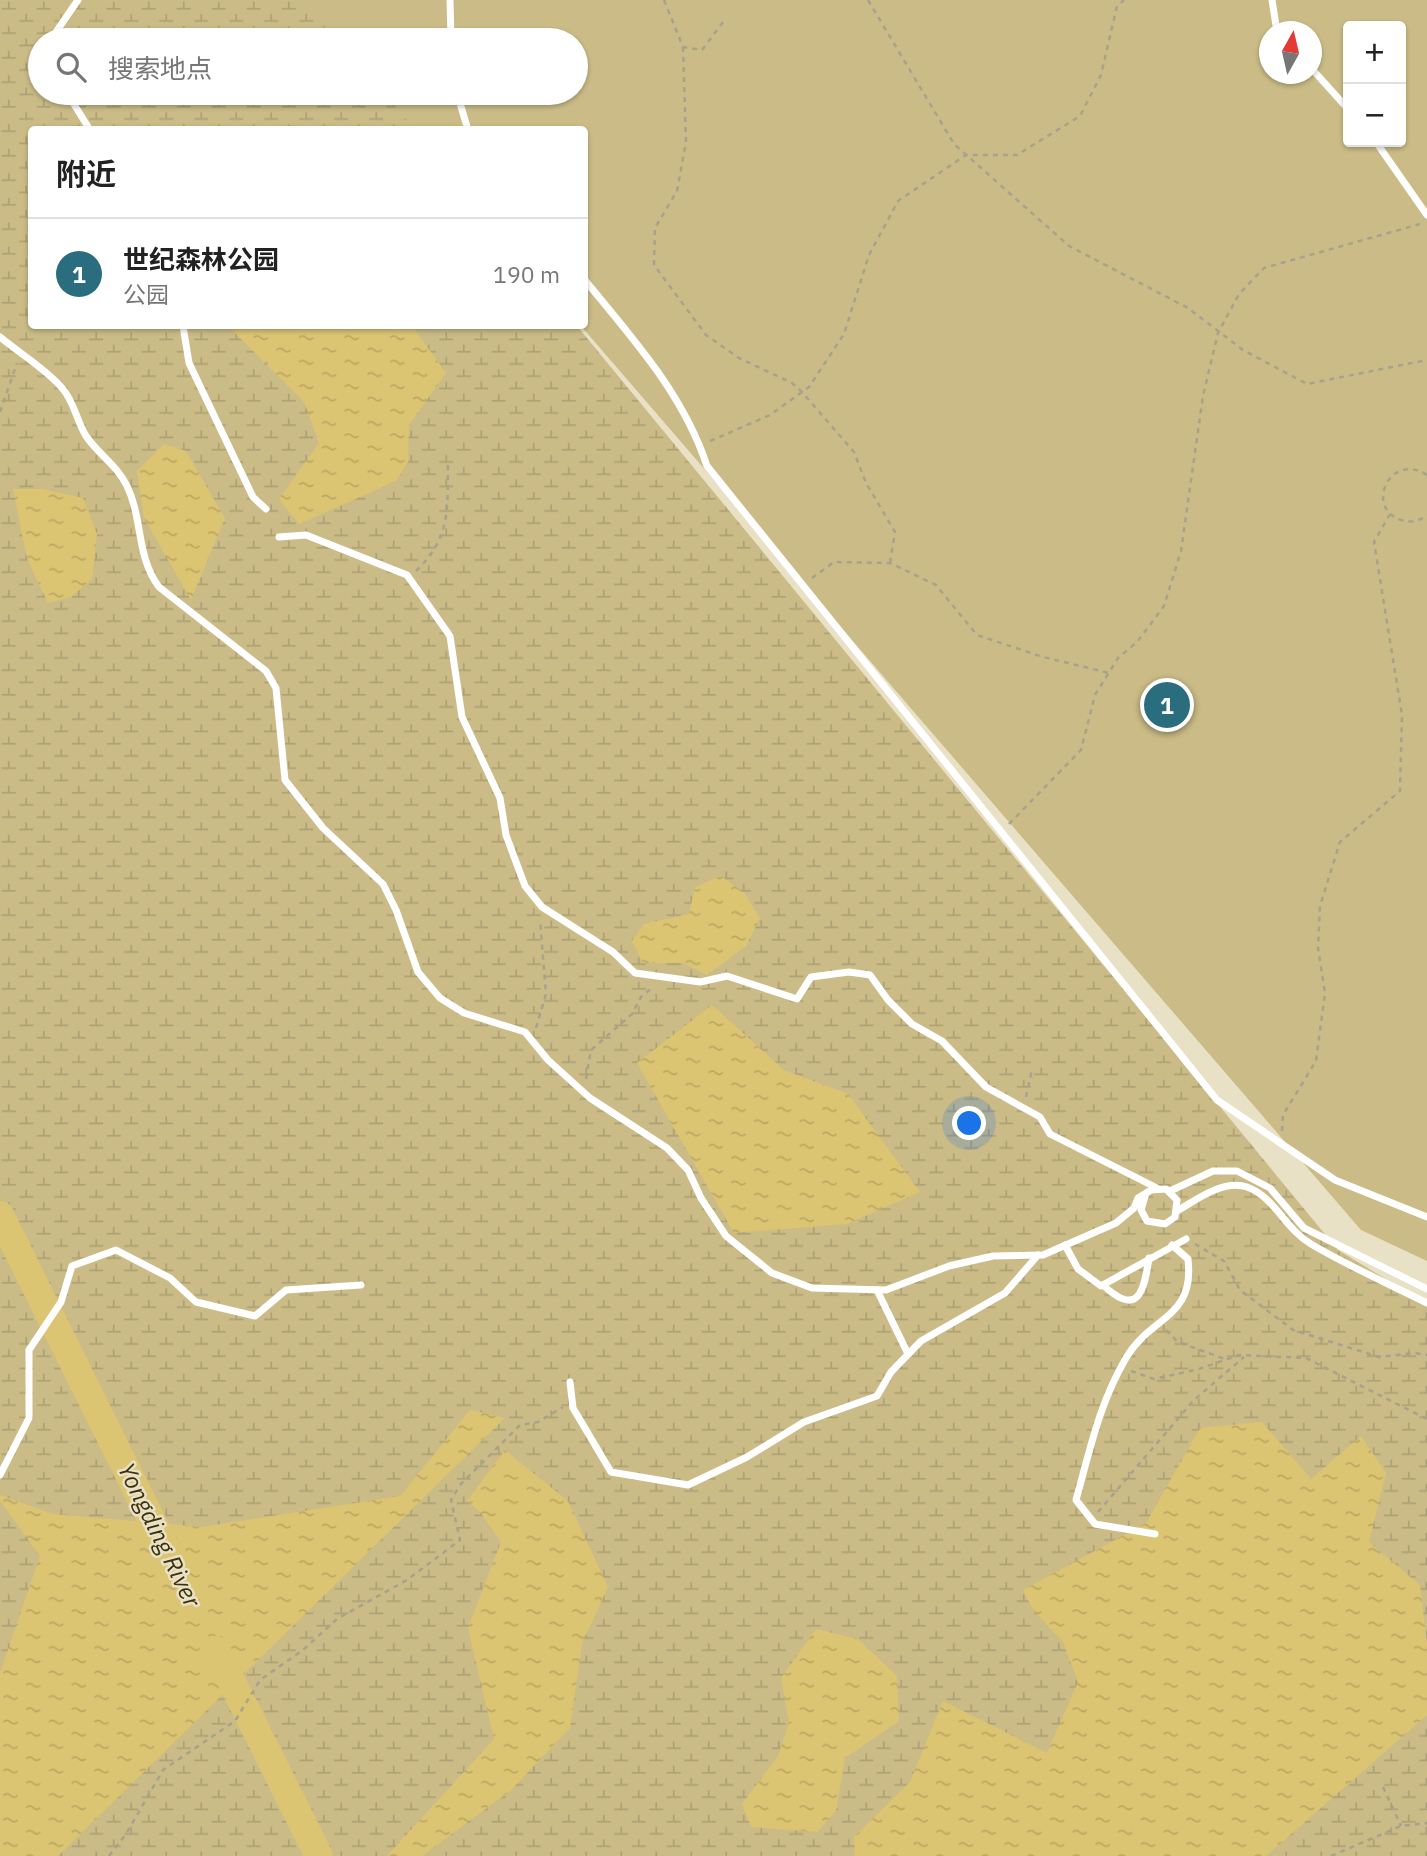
<!DOCTYPE html>
<html lang="zh">
<meta charset="utf-8">
<style>
:root{--surface:#fff;--page:#f2f2f2;--text:#222;--muted:#767676;--line:#e0e0e0;--accent:#2a6d7f}
body{margin:0;font-family:"IBM Plex Sans","Noto Sans SC",sans-serif;background:var(--page);color:var(--text)}
.controls{position:absolute;right:21px;top:21px;display:grid;overflow:hidden;border-radius:7px;box-shadow:0 2px 5px #0004}
.controls button{width:63px;height:63px;display:grid;place-items:center;padding:0;border:0;border-bottom:2px solid var(--line);background:var(--surface);color:var(--text);font:35px sans-serif}
.compass{position:absolute;left:1259px;top:21px;width:63px;height:63px;border-radius:50%;background:var(--surface);box-shadow:0 2px 5px #0004;rotate:8deg}
.you{position:absolute;left:970px;top:1124px;width:24px;height:24px;margin:-18px;border:5px solid #fff;border-radius:50%;background:#1a73e8;box-shadow:0 0 0 10px #1a73e833}
.badge{display:grid;place-items:center;width:46px;height:46px;border-radius:50%;background:var(--accent);color:#fff;font-size:23px;font-weight:700}
.pin{position:absolute;translate:-50% -50%;border:4px solid #fff;box-shadow:0 2px 7px #0006}
.list{margin:0;padding:0;list-style:none}
h2{display:flex;justify-content:space-between;align-items:center;height:91px;margin:0;padding:0 28px;font-size:30px}
h2 small{font-size:23px;font-weight:400;color:var(--muted)}
.list li{display:grid;grid-template-columns:46px 1fr auto;gap:21px;align-items:center;box-sizing:border-box;height:112px;padding:0 28px;border-top:2px solid var(--line)}
.list b{display:block;font-size:26px;white-space:nowrap}
.list p{margin:0;font-size:23px;white-space:nowrap;color:var(--muted)}
.list em{font-size:23px;font-style:normal;color:var(--muted)}
.icon{flex:none;width:38px;height:38px;fill:none;stroke:currentColor;stroke-width:2;stroke-linecap:round;stroke-linejoin:round}
.map{position:relative;flex:none;width:1427px;height:1856px;overflow:hidden}
.search{position:absolute;background:var(--surface);box-shadow:0 2px 5px #0004;left:28px;top:28px;width:560px;height:77px;display:flex;align-items:center;gap:18px;box-sizing:border-box;padding:0 24px;border-radius:38px;color:var(--muted);font-size:26px}
.panel{position:absolute;background:var(--surface);box-shadow:0 2px 5px #0004;left:28px;top:126px;width:560px;height:203px;border-radius:7px}
.map>svg:first-child{display:block}
</style>
<div class="map">
<svg width="1427" height="1856" viewBox="0 0 1427 1856">
<defs>
<pattern id="wetland-marsh" width="20" height="14" patternUnits="userSpaceOnUse" patternTransform="scale(1.75)"><rect width="20" height="14" fill="#cbbc87"/><path d="M1 5h8M5 5V1M11 12h8M15 12V8" fill="none" stroke="#aea174"/></pattern>
<pattern id="water-ripples" width="26" height="14" patternUnits="userSpaceOnUse" patternTransform="scale(1.75)"><rect width="26" height="14" fill="#dbc472"/><path d="M2 4q2-2 4 0t4 0M15 11q2-2 4 0t4 0" fill="none" stroke="#bca862"/></pattern>
</defs>
<rect width="100%" height="100%" fill="#e9e1c5"/>
<polygon fill="url(#wetland-marsh)" points="0,0 309,0 342,40 40,40 40,93 385,93 416,129 32,130 32,326 577,326 1338,1250 1427,1304 1427,1856 0,1856"/>
<path fill="#cbbc87" fill-rule="evenodd" d="M308,0H1427V1261L1361,1230L581,326H584V130L414,129L384,93H576V40H341ZM1348,26H1401V142H1348ZM1270,32H1312V74H1270Z"/>
<g fill="url(#water-ripples)">
<polygon points="228,326 412,326 446,373 409,425 408,462 396,481 299,524 279,499 319,443 304,402"/>
<polygon points="164,444 186,451 225,518 191,600 144,518 137,471"/>
<polygon points="13,489 42,489 83,498 97,534 92,579 71,597 48,603 27,559"/>
<polygon points="721,876 745,894 760,918 746,946 707,975 683,963 643,963 632,941 644,924 689,914 695,887"/>
<polygon points="712,1005 784,1070 848,1094 920,1192 847,1224 734,1233 637,1063"/>
<polygon points="470,1410 505,1418 58,1856 0,1856 0,1673 40,1556 0,1501 0,1495 53,1514 202,1527 400,1496"/>
<polygon points="1262,1422 1311,1479 1361,1436 1386,1473 1369,1542 1420,1585 1427,1643 1427,1715 1266,1856 855,1856 854,1837 910,1782 943,1701 1047,1753 1078,1682 1063,1642 1033,1610 1023,1590 1146,1523 1200,1428"/>
<polygon points="505,1450 568,1501 608,1587 582,1644 570,1728 510,1791 422,1856 387,1856 494,1739 468,1628 501,1542 480,1512 467,1501"/>
<polygon points="816,1629 858,1639 897,1676 899,1721 845,1758 836,1811 817,1832 751,1827 742,1804 778,1756 789,1723 781,1678"/>
</g>
<g fill="none" stroke-linecap="round" stroke-linejoin="round">
<g stroke="#dbc472" stroke-width="28">
<polyline points="0,1215 170,1557"/>
<polyline points="216,1650 319,1856"/>
</g>
<g stroke="#a8a28c" stroke-width="2.5" stroke-dasharray="5 5" stroke-linecap="butt">
<polyline points="664,0 683,47 702,50 723,22"/>
<polyline points="868,0 954,144 1069,246 1188,308 1243,350 1307,384 1427,360"/>
<polyline points="683,47 686,142 677,191 655,228 654,265 706,335 739,358 792,383 802,392 854,452 866,483 895,532 890,563"/>
<polyline points="0,412 17,363"/>
<polyline points="710,441 770,415 809,387 844,334 869,255 898,201 966,155 1017,155 1080,116 1101,75 1117,6 1124,0"/>
<path d="M1427,475C1390,451 1364,508 1401,520C1411,523 1420,521 1427,515"/>
<path d="M416,571C452,536 447,509 448,463"/>
<polyline points="812,578 834,562 890,563 936,585 977,635 1043,657 1109,673"/>
<polyline points="1009,824 1081,750 1095,695 1118,658 1137,642 1164,606 1181,551 1203,396 1218,333 1239,294 1264,268 1420,224"/>
<polyline points="536,1028 546,994 540,920"/>
<polyline points="586,1079 591,1050 632,1014 641,997 653,987"/>
<polyline points="1026,1097 1032,1070"/>
<polyline points="1282,1131 1283,1115 1316,1061 1325,993 1318,948 1320,906 1340,842 1400,791 1402,715 1374,542 1390,514"/>
<polyline points="1195,1244 1224,1261 1240,1290 1293,1330 1379,1357 1415,1353 1427,1355"/>
<polyline points="1166,1330 1178,1342 1225,1359"/>
<polyline points="1131,1371 1154,1379 1199,1369 1239,1355 1306,1358 1427,1419"/>
<polyline points="1098,1512 1194,1400 1244,1357"/>
<polyline points="1383,1787 1401,1826"/>
<polyline points="109,1856 126,1834 163,1770 235,1721 260,1680 303,1650 337,1619 407,1580 460,1540 451,1500 460,1485 520,1425 538,1422 563,1407"/>
<polyline points="1331,1856 1401,1826 1427,1823"/>
</g>
<g stroke="#fff" stroke-width="7">
<polyline points="450,0 451,40"/>
<polyline points="1272,0 1277,32"/>
<polyline points="56,40 56,32 78,0"/>
<polyline points="1312,69 1348,109"/>
<polyline points="67,93 90,130"/>
<polyline points="457,93 468,130"/>
<polyline points="1376,142 1427,215"/>
<path d="M584,279C632,338 683,393 707,466L1217,1100L1335,1180L1427,1217"/>
<polyline points="183,326 189,363 253,497 266,509"/>
<path d="M0,337C19,353 46,369 62,388C74,401 77,422 86,436C98,454 117,465 127,486C143,519 136,556 159,587L266,671L276,688L285,780L323,828L383,884L396,910L418,972L440,998L464,1013L525,1032L548,1060L590,1098L667,1148L688,1170L701,1198L726,1236L772,1273L812,1288L886,1290L949,1266L993,1256L1043,1255L1116,1223L1134,1208L1138,1198L1151,1190L1166,1189L1177,1200L1175,1217L1165,1224L1147,1221L1141,1210L1146,1193"/>
<polyline points="279,537 306,535 407,575 450,636 462,717 500,798 506,835 525,886 542,907 613,952 635,973 700,982 727,976 797,999 811,977 849,972 870,975 888,1000 912,1024 942,1041 986,1087 1040,1117 1050,1134 1157,1188"/>
<polyline points="1170,1191 1213,1171 1237,1171 1270,1188 1304,1228 1427,1289"/>
<path d="M1177,1211C1196,1200 1223,1179 1247,1187C1275,1197 1285,1229 1311,1244C1348,1266 1389,1284 1427,1303"/>
<polyline points="1065,1245 1078,1269 1101,1286 1186,1239"/>
<path d="M1103,1285C1138,1318 1144,1292 1149,1258"/>
<polyline points="877,1290 908,1354"/>
<polyline points="570,1382 573,1408 611,1472 688,1485 747,1457 804,1422 877,1396 891,1372 921,1341 1005,1293 1038,1255"/>
<polyline points="0,1475 29,1418 29,1350 61,1302 72,1266 116,1250 170,1278 196,1302 255,1316 286,1290 361,1285"/>
<path d="M1155,1534L1095,1524L1076,1500C1090,1450 1099,1404 1126,1358C1151,1315 1195,1319 1188,1259L1172,1245"/>
</g>
</g>
<g text-anchor="middle" stroke-width="5" stroke-linejoin="round" paint-order="stroke">
<g font-size="24" font-style="italic" fill="#3b320d" stroke="#e9e1c5">
<text transform="translate(159 1535) rotate(64)" y="8">Yongding River</text>
</g>
</g>
</svg>
<div class="controls">
<button>+</button>
<button>−</button>
</div>
<svg class="compass" viewBox="-18 -18 36 36"><path d="M0-13l5 13h-10z" fill="#e53935"/><path d="M0 13l5-13h-10z" fill="#767676"/></svg>
<div class="you"></div>
<div class="pin badge" style="left:1167px;top:705px">1</div>
<div class="search"><svg class="icon" aria-label="search" viewBox="0 0 24 24"><circle cx="10" cy="10" r="6"/><path d="M15 15l6 6"/></svg>搜索地点</div>
<section class="panel">
<h2>附近<small></small></h2>
<ul class="list">
<li><span class="badge">1</span><div><b>世纪森林公园</b><p>公园</p></div><em>190 m</em></li>
</ul>
</section>
</div>
